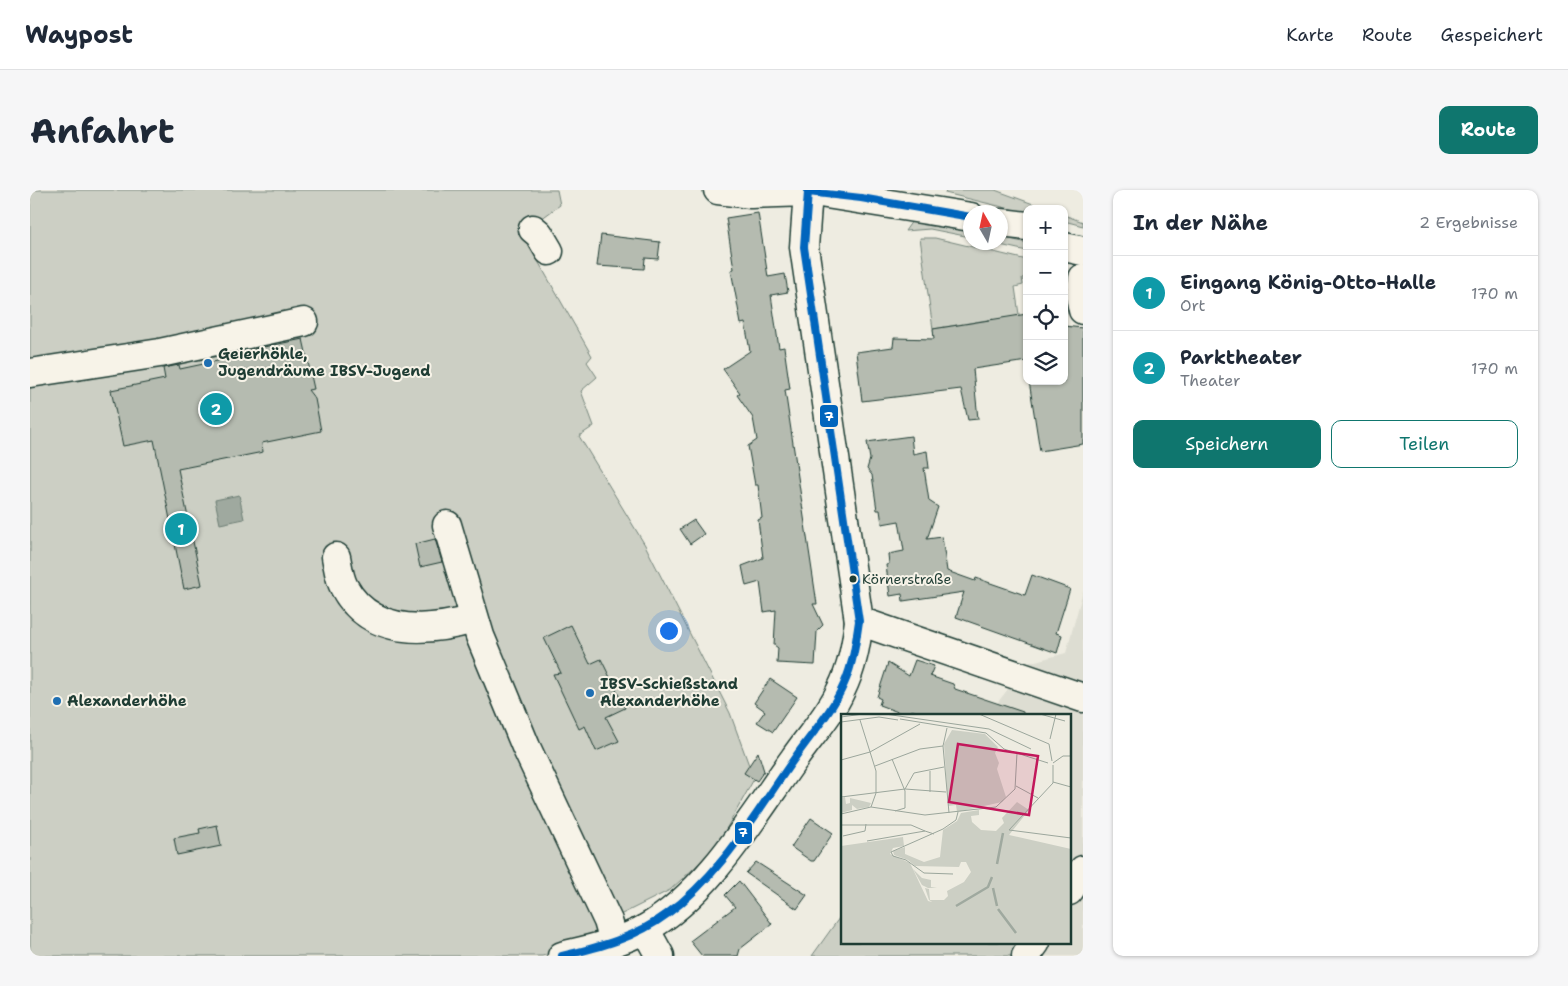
<!DOCTYPE html>
<html lang="de">
<meta charset="utf-8">
<style>
:root{--surface:#fff;--page:#f6f6f7;--text:#1f2937;--muted:#747a83;--line:#e0e1e3;--accent:#0f766e}
body{margin:0;font-family:"Shantell Sans",sans-serif;background:var(--page);color:var(--text)}
.controls{position:absolute;right:15px;top:15px;display:grid;overflow:hidden;border-radius:10px;box-shadow:0 1px 4px #0004}
.controls button{width:45px;height:45px;display:grid;place-items:center;padding:0;border:0;border-bottom:1px solid var(--line);background:var(--surface);color:var(--text);font:25px sans-serif}
.compass{position:absolute;left:933px;top:15px;width:45px;height:45px;border-radius:50%;background:var(--surface);box-shadow:0 1px 4px #0004;rotate:351deg}
.you{position:absolute;left:638px;top:440px;width:18px;height:18px;margin:-12px;border:4px solid #fff;border-radius:50%;background:#1a73e8;box-shadow:0 0 0 8px #1a73e833}
.badge{display:grid;place-items:center;width:32px;height:32px;border-radius:50%;background:var(--accent);color:#fff;font-size:16px;font-weight:700}
.pin{position:absolute;translate:-50% -50%;border:2px solid #fff;box-shadow:0 1px 5px #0006}
.list{margin:0;padding:0;list-style:none}
h2{display:flex;justify-content:space-between;align-items:center;height:65px;margin:0;padding:0 20px;font-size:21px}
h2 small{font-size:16px;font-weight:400;color:var(--muted)}
.list li{display:grid;grid-template-columns:32px 1fr auto;gap:15px;align-items:center;box-sizing:border-box;height:75px;padding:0 20px;border-top:1px solid var(--line)}
.list b{display:block;font-size:19px;white-space:nowrap}
.list p{margin:0;font-size:16px;white-space:nowrap;color:var(--muted)}
.list em{font-size:16px;font-style:normal;color:var(--muted)}
.actions{display:flex;gap:10px;padding:15px 20px}
.actions a{flex:1;padding:11px 0;border:1px solid var(--accent);border-radius:10px;text-align:center;font-size:18px;color:var(--accent)}
.actions .main{background:var(--accent);color:#fff}
.icon{flex:none;width:28px;height:28px;fill:none;stroke:currentColor;stroke-width:2;stroke-linecap:round;stroke-linejoin:round}
.map{position:relative;flex:none;width:1053px;height:766px;overflow:hidden;border-radius:10px}
header{display:flex;align-items:center;gap:30px;box-sizing:border-box;height:70px;padding:0 25px;background:var(--surface);border-bottom:1px solid var(--line)}
header strong{font-size:24px}
nav{display:flex;gap:28px;margin-inline-start:auto;font-size:18px}
.intro{display:flex;align-items:center;justify-content:space-between;box-sizing:border-box;height:120px;padding:0 30px}
h1{margin:0;font-size:35px}
.button{padding:12px 22px;border-radius:10px;background:var(--accent);color:#fff;font-size:18px;font-weight:700}
main{display:flex;gap:30px;padding:0 30px}
aside{flex:1;background:var(--surface);border-radius:10px;box-shadow:0 1px 4px #0004}
.map>svg:first-child{display:block}
</style>
<header>
<strong>Waypost</strong>
<nav><a>Karte</a><a>Route</a><a>Gespeichert</a></nav>
</header>
<div class="intro"><h1>Anfahrt</h1><a class="button">Route</a></div>
<main>
<div class="map">
<svg width="1053" height="766" viewBox="0 0 1053 766">
<rect width="100%" height="100%" fill="#eeece1"/>
<filter id="ink" filterUnits="userSpaceOnUse"><feTurbulence type="fractalNoise" baseFrequency=".02" numOctaves="2"/><feDisplacementMap in="SourceGraphic" scale="10" xChannelSelector="R" yChannelSelector="G"/><feConvolveMatrix kernelMatrix="1 2 1 2 8 2 1 2 1" color-interpolation-filters="sRGB"/></filter>
<g filter="url(#ink)">
<polygon fill="#ddddd2" points="1053,401 1053,766 1015,766 1011,764 1019,752 1039,752 1039,721 1047,709 1039,705 1039,525 958,525 998,473 1036,463"/>
<g fill="#cccfc4" stroke="#76867c">
<polygon points="0,0 527,0 530,15 492,43 562,166 557,172 567,187 551,201 564,236 549,246 615,355 700,523 724,589 685,659 640,700 578,731 580,748 512,766 0,766"/>
<polygon points="916,0 965,0 1017,19 997,19 997,23 915,3"/>
<polygon points="1034,25 1053,32 1053,36 1034,31"/>
<polygon points="882,31 940,41 940,47 900,39 875,41"/>
<polygon points="971,47 997,53 997,61 961,53 971,52"/>
<polygon points="890,48 905,48 997,70 997,87 992,88 993,95 985,97 994,159 968,163 963,129 903,139"/>
<polygon points="812,724 812,752 1019,752 1010,766 782,766"/>
</g>
<polygon fill="#9fa99f" stroke="#6c7e74" points="209,305 214,329 190,334 185,310"/>
<g fill="#b5bbb0" stroke="#1f3d34">
<polygon points="728,23 738,87 755,84 758,102 741,105 749,158 754,157 760,199 755,200 787,414 783,414 793,435 787,441 785,475 747,473 748,458 744,455 746,420 734,422 730,392 716,396 712,376 733,368 728,330 732,328 728,295 725,295 718,256 727,250 723,228 707,205 710,203 693,179 720,161 715,133 711,134 701,80 704,79 696,28"/>
<polygon points="571,45 630,52 628,69 615,68 614,79 567,76"/>
<polygon points="997,124 997,171 943,179 948,229 938,230 931,199 832,211 826,162 863,157 864,148 904,149 903,139"/>
<polygon points="1034,136 1053,138 1053,254 1010,261 999,191 1034,191"/>
<polygon points="273,149 284,199 278,200 285,209 291,241 232,253 233,262 148,279 172,395 154,399 124,250 93,256 81,200 135,189 133,178 149,175 150,179 225,163 224,159"/>
<polygon points="881,246 883,264 897,261 899,278 894,278 899,311 908,317 897,349 912,347 917,381 945,391 946,388 995,405 1002,385 1040,399 1026,443 1032,445 1027,463 926,427 934,402 873,411 872,404 860,406 856,375 859,374 858,364 874,361 869,331 852,334 850,320 847,320 842,285 837,279 840,269 837,252"/>
<polygon points="664,330 674,344 660,354 650,339"/>
<polygon points="405,349 412,372 390,377 385,354"/>
<polygon points="541,435 560,474 571,469 595,518 576,527 589,551 566,561 555,536 549,539 523,484 531,483 514,448"/>
<polygon points="885,470 904,476 900,486 923,494 925,499 993,522 993,525 896,525 881,520 880,525 876,525 849,515 851,509 847,507 858,473 879,486"/>
<polygon points="740,489 767,507 743,542 727,532 735,521 724,513"/>
<polygon points="728,562 734,581 727,591 714,583"/>
<polygon points="781,628 803,643 784,671 781,671 761,657"/>
<polygon points="187,635 191,656 147,665 144,648 170,643 169,639"/>
<polygon points="726,672 777,705 767,719 716,683"/>
<polygon points="709,691 742,734 710,759 708,766 672,766 660,751 705,717 695,705"/>
</g>
<g fill="none" stroke-linecap="round" stroke-linejoin="round">
<g stroke="#1f3d34" stroke-width="31">
<g id="minor">
<polyline points="688,0 721,4 778,2"/>
<polyline points="771,0 941,27"/>
<polyline points="971,33 997,36"/>
<polyline points="503,39 509,44 519,61"/>
<polyline points="1034,57 1053,61"/>
<polyline points="1053,88 1050,106 1053,120"/>
<polyline points="0,183 130,163 274,132"/>
<polyline points="417,335 450,446 496,557 578,731 584,752"/>
<path d="M306,367C308,376 309,388 314,397C341,447 398,442 444,429"/>
<polyline points="829,431 1053,508"/>
<polyline points="1039,701 1053,680"/>
<polyline points="615,739 630,766"/>
<path d="M532,766C560,759 589,753 615,739C678,704 723,626 764,569C779,547 800,525 811,500C822,478 826,455 829,431L774,57L778,2"/>
<polyline points="996,766 1006,752"/>
</g>
</g>
<use href="#minor" stroke="#f7f3e8" stroke-width="28"/>
<g stroke="#f7f3e8" stroke-width="11">
<g id="bus-1">
<polyline points="778,2 831,8 941,27"/>
<path d="M532,766C570,757 605,748 637,724C691,685 726,623 764,569C781,544 802,522 814,494C823,474 826,452 829,431L774,57L778,2"/>
</g>
</g>
<use href="#bus-1" stroke="#0065bd" stroke-width="8"/>
</g>
</g>
<g fill="#1f6fb2" stroke="#f7f3e8" stroke-width="2">
<circle cx="178" cy="173" r="5"/>
<circle cx="560" cy="503" r="5"/>
<circle cx="27" cy="511" r="5"/>
</g>
<circle fill="#1f3d34" stroke="#f7f3e8" stroke-width="2" cx="823" cy="389" r="4.5"/>
<g text-anchor="middle" stroke-width="4" stroke-linejoin="round" paint-order="stroke">
<g font-size="14" fill="#1f3d34" stroke="#f7f3e8" text-anchor="start">
<text x="832" y="394">Körnerstraße</text>
</g>
<g font-size="15" font-weight="bold" fill="#1f3d34" stroke="#f7f3e8" text-anchor="start">
<text x="188" y="169">Geierhöhle,<tspan x="188" dy="17">Jugendräume IBSV-Jugend</tspan></text>
<text x="570" y="499">IBSV-Schießstand<tspan x="570" dy="17">Alexanderhöhe</tspan></text>
<text x="37" y="516">Alexanderhöhe</text>
</g>
</g>
<g transform="translate(811 524)">
<rect width="230" height="230" fill="#eeece1"/>
<path d="M111,16L144,20L157,33L154,39L158,49L156,55L165,83L161,88L116,98L115,91L107,92L103,30ZM4,83L5,90L9,89V84L30,89L28,93L16,95L11,91V96L0,99V84ZM176,88L188,96L168,121L230,135V230H0V132L62,123L63,132L52,134L49,140L69,149L87,187L91,188L88,186L84,174L88,175L89,186H103L107,182L106,177L123,168L130,158L125,148H120L118,153L74,152L67,146L53,141L52,137L64,133V140L83,148L99,143L102,116L116,107L120,99L138,96V101L130,102L131,108L140,116L155,117L163,109L161,104ZM72,155L81,164L90,166V173L96,174H87L81,171Z" fill="#cccfc4"/>
<path fill="none" stroke="#9fa99f" stroke-width="2.5" d="M156,150L162,119M152,174L156,192M115,192L147,173L151,163M157,195L175,219"/>
<path fill="none" stroke="#9ba69c" stroke-width="1" d="M44,0L148,15L190,35M138,0L208,30L211,47M199,0L224,7M0,3L22,0M59,5L145,19L163,35L207,49M19,6L35,57V79L30,93M0,8L38,3L57,6M106,14L102,32L108,99M209,25L215,0M51,45L64,77V94L54,97M0,46L29,38L79,10M212,49L222,42H230M34,52L79,35L102,32M89,57V78M212,68L230,73M175,72L197,84M64,75L73,59L103,53M0,83L64,75L105,78M0,100L30,93L84,101L155,93L174,75L176,39M0,111H70L84,117M168,116L212,69V51M168,116L230,124M2,122L24,117L25,110M26,127L84,117L93,120M112,160L83,159L65,146L52,142L50,138L102,115L115,106L117,98"/>
<path fill="#c2185b" fill-opacity="0.15" stroke="#c2185b" stroke-width="2.5" d="M117,30L197,42L188,101L108,88Z"/>
<rect width="230" height="230" fill="none" stroke="#1f3d34" stroke-width="2.5"/>
</g>
<g stroke="#f7f3e8" stroke-width="2">
<rect x="789" y="214" width="20" height="24" rx="5" fill="#0065bd"/>
<rect x="704" y="631" width="19" height="24" rx="5" fill="#0065bd"/>
</g>
<g font-size="14" text-anchor="middle" font-weight="bold" fill="#fff">
<text x="799" y="231">7</text>
<text x="713" y="647">7</text>
</g>
</svg>
<div class="controls">
<button>+</button>
<button>−</button>
<button><svg class="icon" aria-label="locate" viewBox="0 0 24 24"><circle cx="12" cy="12" r="6"/><path d="M12 2v4M12 18v4M2 12h4M18 12h4"/></svg></button>
<button><svg class="icon" aria-label="layers" viewBox="0 0 24 24"><path d="M12 4l9 5-9 5-9-5zM3 14l9 5 9-5"/></svg></button>
</div>
<svg class="compass" viewBox="-18 -18 36 36"><path d="M0-13l5 13h-10z" fill="#e53935"/><path d="M0 13l5-13h-10z" fill="#747a83"/></svg>
<div class="you"></div>
<div class="pin badge" style="left:151px;top:339px;background:#0f9aa8">1</div>
<div class="pin badge" style="left:186px;top:219px;background:#0f9aa8">2</div>
</div>
<aside>
<h2>In der Nähe<small>2 Ergebnisse</small></h2>
<ul class="list">
<li><span class="badge" style="background:#0f9aa8">1</span><div><b>Eingang König-Otto-Halle</b><p>Ort</p></div><em>170 m</em></li>
<li><span class="badge" style="background:#0f9aa8">2</span><div><b>Parktheater</b><p>Theater</p></div><em>170 m</em></li>
</ul>
<div class="actions"><a class="main">Speichern</a><a>Teilen</a></div>
</aside>
</main>
